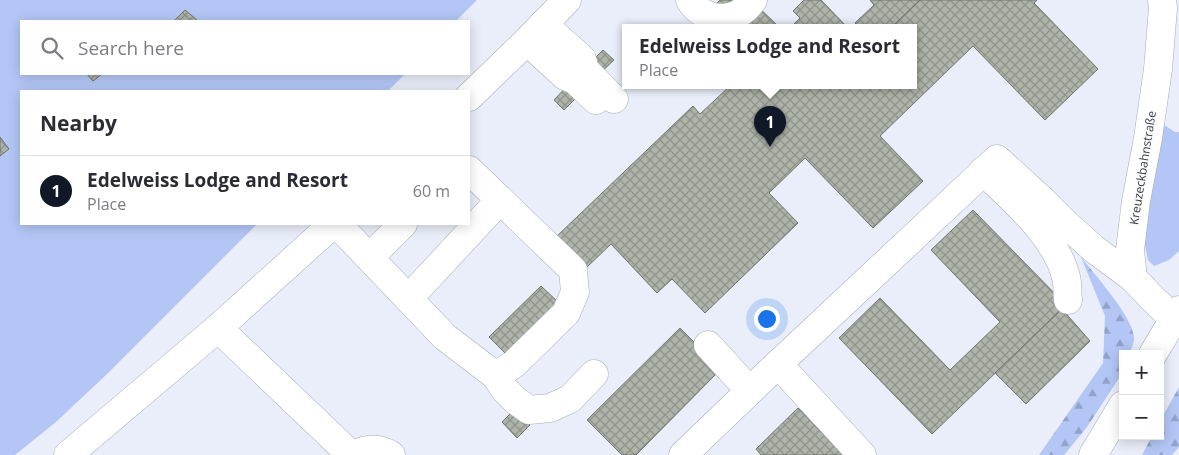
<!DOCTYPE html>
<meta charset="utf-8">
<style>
:root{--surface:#fff;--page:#f7f7f7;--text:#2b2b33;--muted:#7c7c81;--line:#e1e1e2;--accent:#111827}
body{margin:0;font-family:"Open Sans",sans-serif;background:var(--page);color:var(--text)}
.controls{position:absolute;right:15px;bottom:15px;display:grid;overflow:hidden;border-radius:0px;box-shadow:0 2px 12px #0003}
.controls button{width:45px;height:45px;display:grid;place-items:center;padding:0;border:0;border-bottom:1px solid var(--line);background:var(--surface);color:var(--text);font:25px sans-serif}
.you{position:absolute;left:766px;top:318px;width:18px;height:18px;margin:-12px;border:4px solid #fff;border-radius:50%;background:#1a73e8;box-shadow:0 0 0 8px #1a73e833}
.badge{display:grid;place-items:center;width:32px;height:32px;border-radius:50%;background:var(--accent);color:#fff;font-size:16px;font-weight:700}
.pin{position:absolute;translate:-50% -41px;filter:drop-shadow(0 1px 2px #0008)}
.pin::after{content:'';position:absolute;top:26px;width:18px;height:15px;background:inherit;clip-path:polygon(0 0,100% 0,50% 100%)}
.popup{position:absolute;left:622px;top:24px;width:295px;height:65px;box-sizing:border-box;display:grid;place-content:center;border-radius:0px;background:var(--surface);filter:drop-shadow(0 1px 4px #0005);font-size:16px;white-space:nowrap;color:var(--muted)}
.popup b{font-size:19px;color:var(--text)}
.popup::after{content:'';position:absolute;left:50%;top:100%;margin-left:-10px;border:10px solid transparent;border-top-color:var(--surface)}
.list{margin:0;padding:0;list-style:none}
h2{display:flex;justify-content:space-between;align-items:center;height:65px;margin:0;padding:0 20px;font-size:21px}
h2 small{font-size:16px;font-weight:400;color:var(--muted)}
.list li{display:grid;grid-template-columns:32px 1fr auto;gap:15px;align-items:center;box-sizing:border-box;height:70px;padding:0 20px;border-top:1px solid var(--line)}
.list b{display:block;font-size:19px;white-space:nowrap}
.list p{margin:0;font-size:16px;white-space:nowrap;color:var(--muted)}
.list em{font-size:16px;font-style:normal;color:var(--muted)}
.icon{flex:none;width:28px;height:28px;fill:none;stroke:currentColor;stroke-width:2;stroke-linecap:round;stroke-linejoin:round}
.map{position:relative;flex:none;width:1179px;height:455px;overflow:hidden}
.search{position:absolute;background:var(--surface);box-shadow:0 2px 12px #0003;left:20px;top:20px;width:450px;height:55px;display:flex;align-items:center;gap:12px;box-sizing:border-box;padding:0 18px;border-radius:0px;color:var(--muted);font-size:19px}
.panel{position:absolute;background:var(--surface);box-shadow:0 2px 12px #0003;left:20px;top:90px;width:450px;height:135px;border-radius:0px}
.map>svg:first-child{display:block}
</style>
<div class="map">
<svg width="1179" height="455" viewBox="0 0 1179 455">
<defs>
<pattern id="forest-firs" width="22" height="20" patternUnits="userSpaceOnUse" patternTransform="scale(1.25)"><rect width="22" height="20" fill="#b3c6f5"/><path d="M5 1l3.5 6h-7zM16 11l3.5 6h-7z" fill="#93a2c8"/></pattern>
<pattern id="building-cross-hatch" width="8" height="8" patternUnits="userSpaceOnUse" patternTransform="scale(1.25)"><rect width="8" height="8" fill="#aeb4a9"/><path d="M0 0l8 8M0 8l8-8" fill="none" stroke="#8f948b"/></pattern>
</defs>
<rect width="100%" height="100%" fill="#e9eefa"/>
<g fill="#b3c6f5">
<polygon points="0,0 477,0 456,21 21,21 21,74 405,74 388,91 21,91 21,224 257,224 107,374 56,422 15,455 0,455"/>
<polygon points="1158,69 1164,125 1175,132 1179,132 1179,251 1169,260 1154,266 1148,260 1136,201"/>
</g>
<g fill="url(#forest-firs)">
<path d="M1081,257C1094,274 1135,319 1134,339C1134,343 1131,349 1129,354H1123V372L1087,427L1065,454L1064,455H1039L1103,363L1105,316Z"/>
<polygon points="1179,387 1179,447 1172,455 1142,455 1152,436 1160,436 1160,421"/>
</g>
<g fill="url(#building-cross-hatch)" stroke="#70756b">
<polygon points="720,0 751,0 780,28 741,28 716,4"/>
<polygon points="804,0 821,0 848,28 790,28 800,18 793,11"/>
<polygon points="870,0 920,0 891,28 861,28 855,23 874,5"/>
<polygon points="920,0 1037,0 1034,3 1098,69 1045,120 973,46 880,136 923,181 873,228 805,158 769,193 798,223 705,313 672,279 657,293 611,244 586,268 556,237 693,106 700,114 730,86 914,86 914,28 891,28"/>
<polygon points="185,10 197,20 195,21 174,21"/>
<polygon points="603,50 614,60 595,78 585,68"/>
<polygon points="87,74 102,74 93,81"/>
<polygon points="572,81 582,92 564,110 554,100"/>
<polygon points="0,137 9,149 0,156"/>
<polygon points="973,210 1066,305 932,434 839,338 880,298 950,370 1000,322 931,250"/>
<polygon points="541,286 559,303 506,354 489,337"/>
<polygon points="1062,309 1090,341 1026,404 995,373"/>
<polygon points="680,328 721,369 636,455 622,455 587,420"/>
<polygon points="798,408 843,455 761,455 756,449"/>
<polygon points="514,410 530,425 517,438 502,422"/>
</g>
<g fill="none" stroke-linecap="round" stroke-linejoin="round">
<g stroke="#a6abb6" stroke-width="29">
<g id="minor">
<path d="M690,0C701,19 728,24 745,9C748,7 750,3 753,0"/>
<polyline points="1162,0 1163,8 1158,69 1148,138 1136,201 1130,250 1133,278 1152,298 1174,319"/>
<polyline points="543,24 582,59 585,70 614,99"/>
<polyline points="527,41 565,76 575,80 596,100"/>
<polyline points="469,97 527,41 567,0"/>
<path d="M983,171C1013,200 1056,236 1066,277C1068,284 1067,293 1068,300"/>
<polyline points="337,224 445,337 496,376 514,364 566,313 575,292 573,270 469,170"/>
<polyline points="370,257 403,224"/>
<polyline points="409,298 500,200"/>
<polyline points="218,328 351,455"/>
<polyline points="708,345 750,391"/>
<polyline points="778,364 862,455"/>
<polyline points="496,376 505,390 515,400 529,410 550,408 570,399 594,374"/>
<polyline points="68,455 218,328 333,224"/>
<path d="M355,455C367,448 379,448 391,455"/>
<polyline points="683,455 778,364 997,159 1042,200 1066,224 1094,249 1133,278"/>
</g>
</g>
<g stroke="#a6abb6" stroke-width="29">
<g id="major">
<polyline points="1153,354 1179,310"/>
<polyline points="1093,455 1123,405"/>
</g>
</g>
<use href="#minor" stroke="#fff" stroke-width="28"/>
<use href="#major" stroke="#fff" stroke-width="28"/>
</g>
<g text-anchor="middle" stroke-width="4" stroke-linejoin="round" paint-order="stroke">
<g font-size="12" fill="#3a3c40" stroke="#fbfcfe">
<text transform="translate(1143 168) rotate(-81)" y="4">Kreuzeckbahnstraße</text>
</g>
</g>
</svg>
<div class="controls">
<button>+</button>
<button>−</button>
</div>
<div class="you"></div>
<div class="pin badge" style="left:770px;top:147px">1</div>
<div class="popup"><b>Edelweiss Lodge and Resort</b>Place</div>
<div class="search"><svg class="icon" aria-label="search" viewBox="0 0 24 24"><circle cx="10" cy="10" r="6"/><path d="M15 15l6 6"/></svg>Search here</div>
<section class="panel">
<h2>Nearby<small></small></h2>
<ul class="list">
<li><span class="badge">1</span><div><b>Edelweiss Lodge and Resort</b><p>Place</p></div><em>60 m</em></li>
</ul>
</section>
</div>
